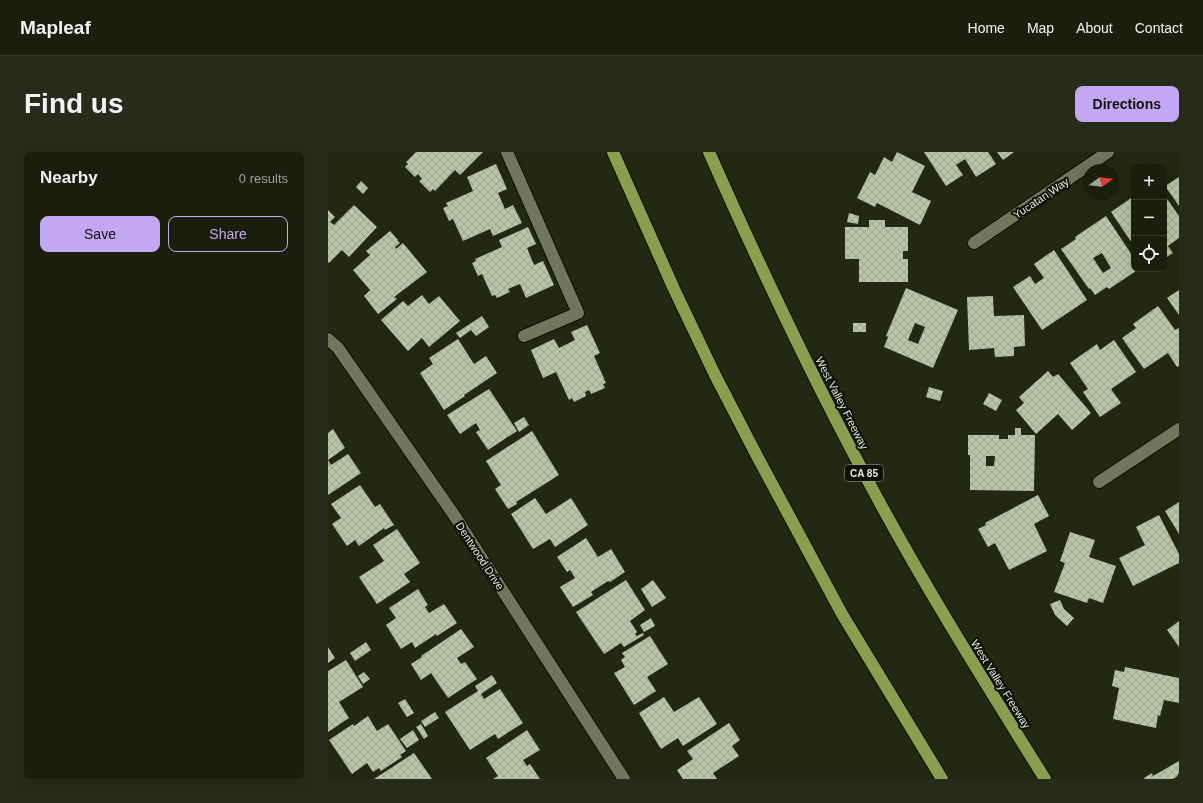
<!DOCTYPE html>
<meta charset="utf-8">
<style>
:root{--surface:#1a1e0d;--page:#272b1b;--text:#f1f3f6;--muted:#9fa29d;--line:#383c2e;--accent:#c3a7f2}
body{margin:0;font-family:Helvetica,sans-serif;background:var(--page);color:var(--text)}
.controls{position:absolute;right:12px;top:12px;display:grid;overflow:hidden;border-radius:8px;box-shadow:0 4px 16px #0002}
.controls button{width:36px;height:36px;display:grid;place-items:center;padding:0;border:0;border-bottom:1px solid var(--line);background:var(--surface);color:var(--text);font:20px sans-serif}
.compass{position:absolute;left:755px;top:12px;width:36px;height:36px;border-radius:50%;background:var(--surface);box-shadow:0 4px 16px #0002;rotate:75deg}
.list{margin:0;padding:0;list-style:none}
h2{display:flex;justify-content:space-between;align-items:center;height:52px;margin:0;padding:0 16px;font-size:17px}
h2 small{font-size:13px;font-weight:400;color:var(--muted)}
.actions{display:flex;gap:8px;padding:12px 16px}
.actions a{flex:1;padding:9px 0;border:1px solid var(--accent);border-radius:8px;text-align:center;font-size:14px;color:var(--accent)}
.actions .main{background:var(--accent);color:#111}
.icon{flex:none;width:22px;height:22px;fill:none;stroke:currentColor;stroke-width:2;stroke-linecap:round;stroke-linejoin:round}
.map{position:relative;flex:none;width:851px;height:627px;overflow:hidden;border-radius:8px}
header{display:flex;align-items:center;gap:24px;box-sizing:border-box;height:56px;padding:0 20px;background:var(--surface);border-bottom:1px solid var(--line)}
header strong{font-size:19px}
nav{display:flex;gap:22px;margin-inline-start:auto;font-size:14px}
.intro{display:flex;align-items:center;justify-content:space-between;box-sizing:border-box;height:96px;padding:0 24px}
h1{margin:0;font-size:28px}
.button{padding:10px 18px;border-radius:8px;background:var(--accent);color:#111;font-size:14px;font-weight:700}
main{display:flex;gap:24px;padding:0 24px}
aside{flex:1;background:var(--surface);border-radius:8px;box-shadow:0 4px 16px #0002}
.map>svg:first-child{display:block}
</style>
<header>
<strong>Mapleaf</strong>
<nav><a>Home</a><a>Map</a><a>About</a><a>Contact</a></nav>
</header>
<div class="intro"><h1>Find us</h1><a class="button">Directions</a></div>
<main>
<aside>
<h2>Nearby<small>0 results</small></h2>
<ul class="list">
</ul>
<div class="actions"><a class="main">Save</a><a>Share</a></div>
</aside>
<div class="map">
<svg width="851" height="627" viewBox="0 0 851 627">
<defs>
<pattern id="building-cross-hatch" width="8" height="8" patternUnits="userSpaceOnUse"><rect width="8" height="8" fill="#bac3a6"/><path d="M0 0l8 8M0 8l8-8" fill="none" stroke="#9ca48d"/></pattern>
</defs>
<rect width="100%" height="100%" fill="#222811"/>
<g fill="url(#building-cross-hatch)" fill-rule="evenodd">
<polygon points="88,0 155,0 132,23 127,18 107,39 105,37 102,40 91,29 94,27 90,22 87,25 77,15 80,12 78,10"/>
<polygon points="569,0 597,14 584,40 603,49 592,73 549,51 547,55 529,46 542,20 547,23 556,5 564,10"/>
<polygon points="596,0 660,0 668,12 648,25 637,7 628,13 635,23 618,34"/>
<polygon points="669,0 686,0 675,8"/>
<polygon points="168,12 179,37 170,41 177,57 185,53 194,71 165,84 162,77 135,89 125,67 121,69 115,56 120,54 118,51 145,39 139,25"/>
<polygon points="851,25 851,54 837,34"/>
<polygon points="33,29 40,36 35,42 28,35"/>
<polygon points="837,44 851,64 851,86 840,94 845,101 836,107 836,45"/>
<polygon points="803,46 806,51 806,94 783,60"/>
<polygon points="26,53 49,75 21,105 14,98 1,111 0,110 0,58 7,65 2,70 6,73"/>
<polygon points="521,61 531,64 530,72 519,70"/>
<path d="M778,64L806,106V117H811L781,137L779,135L767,143L762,136L761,137L733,97L748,87L747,85ZM774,101L783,116L775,121L765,106Z"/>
<polygon points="541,68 557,68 557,75 580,75 580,99 575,99 575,107 580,107 580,130 531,130 531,107 517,107 517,75 541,75"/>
<polygon points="200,75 208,92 199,96 206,113 215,109 226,133 198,146 192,132 180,137 182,140 169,146 167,143 164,144 154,122 150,124 144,111 148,109 147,107 174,95 171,88"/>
<polygon points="62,79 70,88 69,88 72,91 67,95 68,97 75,91 99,120 66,145 69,147 50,162 36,144 42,138 25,118 42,103 38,99"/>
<polygon points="726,98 759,148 714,178 685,135 702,124 707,132 716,126 706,112"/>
<path d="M578,136L630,158L605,216L556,195L560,185L558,184ZM587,171L597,175L590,192L580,188Z"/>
<polygon points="851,138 851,163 839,146"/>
<polygon points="94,143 101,152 111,144 132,169 101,195 94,186 80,199 53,168 75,149 80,154"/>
<polygon points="665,144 666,164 696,163 697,194 686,195 686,204 667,205 666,196 641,198 639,145"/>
<polygon points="830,154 847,178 851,176 851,214 849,215 840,201 816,217 794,186 808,176 805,172"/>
<polygon points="154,164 161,175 148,184 143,178 132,186 128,181"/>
<rect x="525" y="171" width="13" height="9"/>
<polygon points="259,173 272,201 266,204 278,231 275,232 277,236 263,242 261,238 257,240 258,244 246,250 244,246 241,248 228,220 215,226 203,198 226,187 231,196 247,188 243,180"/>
<polygon points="130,187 146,212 158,204 169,221 136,243 137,244 116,258 92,221 105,212 101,206"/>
<polygon points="786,188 808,220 783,237 793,251 772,265 755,240 760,237 742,211 769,192 772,198"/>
<polygon points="720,219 725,225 730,222 763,261 744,278 730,262 708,282 688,258 696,251 691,245"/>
<polygon points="601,235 615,239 612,249 598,245"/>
<polygon points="161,237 189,279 160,298 148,280 152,278 148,271 132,282 119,263"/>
<polygon points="661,241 674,248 668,259 655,252"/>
<polygon points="196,265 201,273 191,280 186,271"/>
<path d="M687,276H693V283H707L706,339L642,338V303H640V283H671V287H680V283H687ZM658,304H667L666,314H658Z"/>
<polygon points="5,277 17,296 0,308 0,281"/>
<polygon points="204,279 231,323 188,350 189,352 180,357 167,337 173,333 158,309"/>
<polygon points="20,302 33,321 0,343 0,308 3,313"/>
<polygon points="32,333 47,355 52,352 66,373 57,378 56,376 31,394 27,388 19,394 4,372 13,366 3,352"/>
<polygon points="710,343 721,364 706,372 719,399 681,418 667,391 660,395 650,377 658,373 657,371"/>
<polygon points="207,346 218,362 243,346 260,373 227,395 222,387 205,397 183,362"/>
<polygon points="851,350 851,382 837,359"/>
<polygon points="831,363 851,402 851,411 805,434 791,406 817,393 808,375"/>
<polygon points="69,377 92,411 76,422 82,430 49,452 31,425 56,409 45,393"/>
<polygon points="742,380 767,388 761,405 788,414 775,451 761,446 759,451 726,440 737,411 732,409"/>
<polygon points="258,386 270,405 283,397 297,420 282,430 280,429 263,440 265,443 245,455 232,435 247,426 242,418 239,420 229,405"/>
<polygon points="298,428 317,458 302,469 309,480 307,482 309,484 315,481 316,483 296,495 293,491 276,502 248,460"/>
<polygon points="325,428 338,446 324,455 313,437"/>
<polygon points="90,437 100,453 97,455 101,461 116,452 129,471 109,484 108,482 87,496 84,490 73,497 58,473 68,466 61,456"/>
<polygon points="732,448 736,457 746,466 739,474 727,463 722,452"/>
<polygon points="323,466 327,474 316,480 312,473"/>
<polygon points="851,469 851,495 839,478"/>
<polygon points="133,477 146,495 129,506 133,512 137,510 149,527 120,546 103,521 93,528 83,512 94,505 93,504"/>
<polygon points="322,484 340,512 319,525 328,539 306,553 286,521 297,515 293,508 297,505 294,501"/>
<polygon points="38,490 43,498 27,509 22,501"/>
<polygon points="0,495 7,506 0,511"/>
<polygon points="18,508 35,535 11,550 21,566 0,580 0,519"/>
<polygon points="797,515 851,526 851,551 836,548 832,564 830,563 828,576 785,567 791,536 784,534 787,518 796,520"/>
<polygon points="36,520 42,527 35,532 30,524"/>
<polygon points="164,523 169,531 153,542 156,547 172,537 195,571 170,587 167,582 142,598 117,560 150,539 147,534"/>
<polygon points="336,545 346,560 371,545 389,572 355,594 350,586 333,597 311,561"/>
<polygon points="77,547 86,561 79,565 70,551"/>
<polygon points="107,560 111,566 97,575 93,569"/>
<polygon points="40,564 49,579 60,572 78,599 72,603 74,605 53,619 51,616 45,620 39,611 24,622 1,588 25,572 26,574"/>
<polygon points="401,571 412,588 404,594 411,604 385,621 389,627 355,627 349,618 365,607 359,599"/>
<polygon points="93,572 100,584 96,587 88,575"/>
<polygon points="85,578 91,588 79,596 72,587"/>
<polygon points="199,578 212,598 195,608 199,614 202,612 212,627 165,627 170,624 158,606"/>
<polygon points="86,601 104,627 46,627"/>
<polygon points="851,609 851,627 817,627 816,626 824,621 825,624"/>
</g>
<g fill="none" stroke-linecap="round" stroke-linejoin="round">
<g stroke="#0c1100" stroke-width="14">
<g id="minor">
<polyline points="179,0 250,161 196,184"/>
<polyline points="646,91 780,0"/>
<polyline points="0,187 10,196 126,363 296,627"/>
<polyline points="771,330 851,277"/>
</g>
</g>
<g stroke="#0c1100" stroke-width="14">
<g id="highway">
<polyline points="285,0 346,137 387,223 429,304 514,462 614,627"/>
<path d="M381,0C432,115 485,228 545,338C598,437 658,532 717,627"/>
</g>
</g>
<use href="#minor" stroke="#70775d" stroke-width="12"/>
<use href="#highway" stroke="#8b9e4f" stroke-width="12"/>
</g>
<g text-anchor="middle" stroke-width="4" stroke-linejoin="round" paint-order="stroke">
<rect fill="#0d1006" stroke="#a4a79a" stroke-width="1" x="517" y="313" width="38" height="16" rx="3"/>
<g font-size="10" font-weight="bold" fill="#e4e8d9">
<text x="536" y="325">CA 85</text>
</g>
<g font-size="11" fill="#e4e8d9" stroke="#0d1006">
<text transform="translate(713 46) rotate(-34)" y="4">Yucatan Way</text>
<text transform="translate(514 251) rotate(63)" y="4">West Valley Freeway</text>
<text transform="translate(152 404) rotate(57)" y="4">Dentwood Drive</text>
<text transform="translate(673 532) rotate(58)" y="4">West Valley Freeway</text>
</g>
</g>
</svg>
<div class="controls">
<button>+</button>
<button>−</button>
<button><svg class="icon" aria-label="locate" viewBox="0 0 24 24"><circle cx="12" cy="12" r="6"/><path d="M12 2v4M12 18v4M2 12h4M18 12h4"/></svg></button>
</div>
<svg class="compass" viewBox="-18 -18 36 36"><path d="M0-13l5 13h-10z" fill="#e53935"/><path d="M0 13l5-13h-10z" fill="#9fa29d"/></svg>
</div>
</main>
